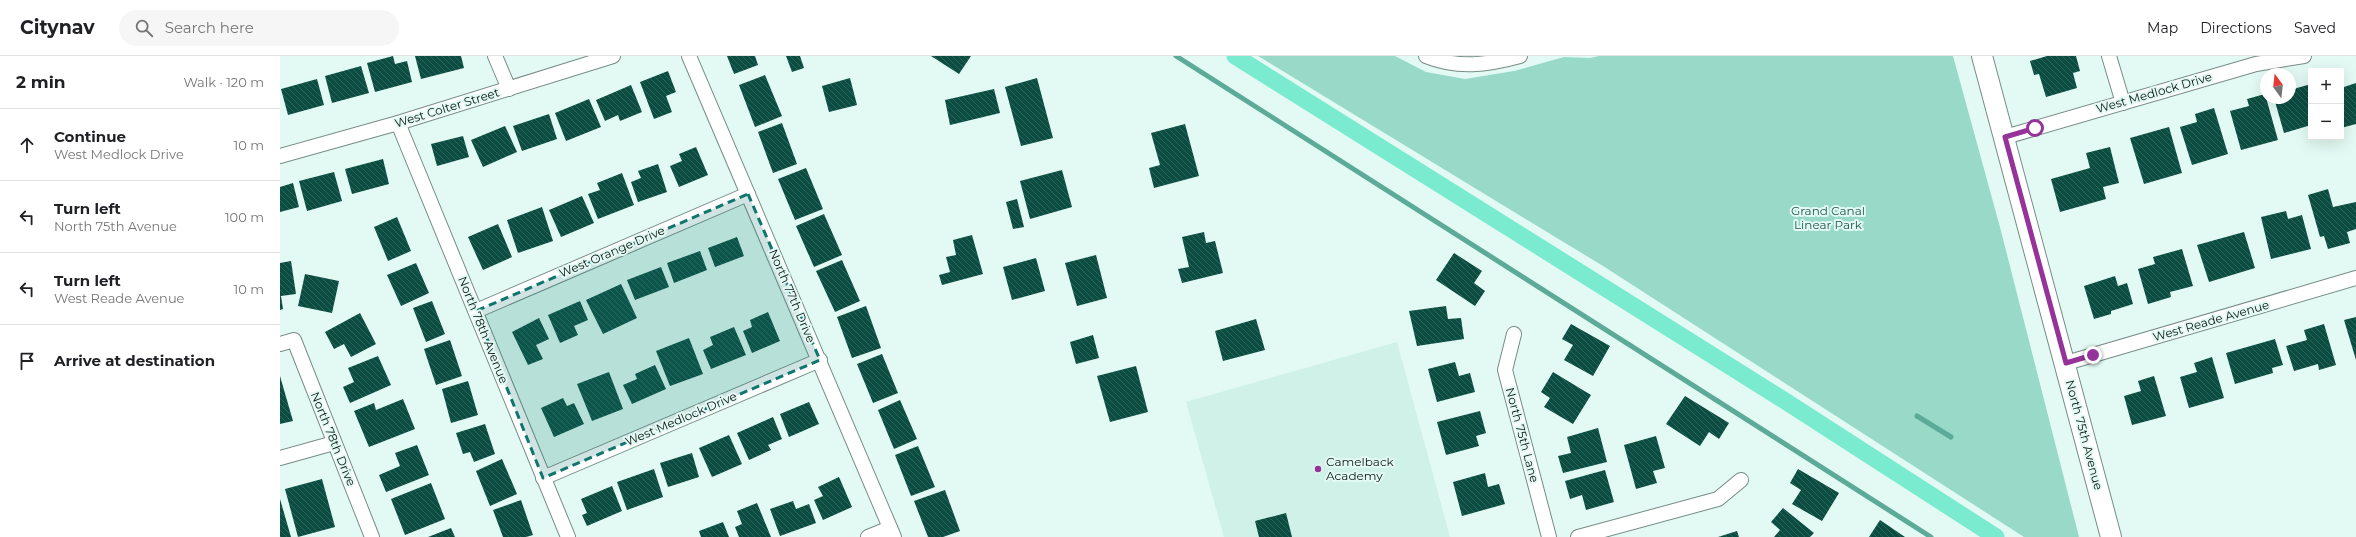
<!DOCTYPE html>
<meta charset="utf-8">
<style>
:root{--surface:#fff;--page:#f6f6f6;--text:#202124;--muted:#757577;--line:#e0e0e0}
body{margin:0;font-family:Montserrat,sans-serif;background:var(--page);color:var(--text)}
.controls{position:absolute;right:12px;top:12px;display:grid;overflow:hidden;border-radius:0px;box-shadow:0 4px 16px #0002}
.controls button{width:36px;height:36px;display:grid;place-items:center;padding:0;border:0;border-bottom:1px solid var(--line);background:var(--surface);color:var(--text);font:20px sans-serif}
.compass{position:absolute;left:1980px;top:12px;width:36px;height:36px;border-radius:50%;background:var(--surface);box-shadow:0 4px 16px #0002;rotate:345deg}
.stop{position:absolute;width:12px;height:12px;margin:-9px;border:3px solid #95339a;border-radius:50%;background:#fff}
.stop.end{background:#95339a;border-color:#fff;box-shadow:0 1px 4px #0008}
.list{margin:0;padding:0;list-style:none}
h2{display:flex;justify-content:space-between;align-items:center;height:52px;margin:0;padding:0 16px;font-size:17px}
h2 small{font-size:13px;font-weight:400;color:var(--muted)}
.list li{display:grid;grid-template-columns:26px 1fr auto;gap:12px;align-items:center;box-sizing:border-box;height:72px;padding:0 16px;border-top:1px solid var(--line)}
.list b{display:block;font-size:15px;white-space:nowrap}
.list p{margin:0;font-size:13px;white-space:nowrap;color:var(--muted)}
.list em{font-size:13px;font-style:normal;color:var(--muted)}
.icon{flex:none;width:22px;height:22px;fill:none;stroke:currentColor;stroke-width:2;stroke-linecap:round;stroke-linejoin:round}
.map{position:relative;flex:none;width:2076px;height:481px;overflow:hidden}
header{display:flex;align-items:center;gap:24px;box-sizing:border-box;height:56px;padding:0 20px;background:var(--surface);border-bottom:1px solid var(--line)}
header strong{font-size:19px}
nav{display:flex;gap:22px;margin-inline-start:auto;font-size:14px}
.search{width:280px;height:36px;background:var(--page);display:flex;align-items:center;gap:10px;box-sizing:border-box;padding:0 14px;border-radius:22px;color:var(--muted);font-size:15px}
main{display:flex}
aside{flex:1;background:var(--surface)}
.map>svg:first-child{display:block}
</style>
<header>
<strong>Citynav</strong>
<div class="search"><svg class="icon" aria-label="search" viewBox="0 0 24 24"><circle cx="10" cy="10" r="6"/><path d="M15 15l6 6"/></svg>Search here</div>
<nav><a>Map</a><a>Directions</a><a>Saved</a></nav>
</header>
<main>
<aside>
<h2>2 min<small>Walk · 120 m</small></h2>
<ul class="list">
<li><svg class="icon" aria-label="ahead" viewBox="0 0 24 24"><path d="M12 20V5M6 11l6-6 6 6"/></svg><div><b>Continue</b><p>West Medlock Drive</p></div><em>10 m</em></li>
<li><svg class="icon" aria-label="left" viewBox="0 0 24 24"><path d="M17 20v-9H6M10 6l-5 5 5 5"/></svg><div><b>Turn left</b><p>North 75th Avenue</p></div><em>100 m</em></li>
<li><svg class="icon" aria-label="left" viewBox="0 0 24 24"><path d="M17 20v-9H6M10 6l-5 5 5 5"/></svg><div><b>Turn left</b><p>West Reade Avenue</p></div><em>10 m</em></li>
<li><svg class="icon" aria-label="arrive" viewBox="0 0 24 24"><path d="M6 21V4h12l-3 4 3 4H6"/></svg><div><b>Arrive at destination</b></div></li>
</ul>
</aside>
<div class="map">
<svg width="2076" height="481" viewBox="0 0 2076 481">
<defs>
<pattern id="building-back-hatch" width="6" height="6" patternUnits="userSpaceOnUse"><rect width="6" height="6" fill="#0b4d41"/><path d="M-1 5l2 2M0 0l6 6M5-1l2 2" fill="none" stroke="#2d6359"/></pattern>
</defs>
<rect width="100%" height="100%" fill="#e2faf3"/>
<polygon fill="#cff1e7" points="1117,286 1170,481 944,481 906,346"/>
<polygon fill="#98d9c7" points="978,0 1115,0 1146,16 1185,23 1234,15 1284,1 1310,2 1319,0 1673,0 1721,175 1799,481 1744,481 1323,210"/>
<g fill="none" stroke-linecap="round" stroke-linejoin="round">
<g stroke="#5bab98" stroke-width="5">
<polyline points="896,0 1651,481"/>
<polyline points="1637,360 1671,381"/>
</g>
<polyline stroke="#7bebd0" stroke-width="17" points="955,0 1502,343 1716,481"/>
</g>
<g fill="url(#building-back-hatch)">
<polygon points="113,0 115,8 127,5 132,26 95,36 87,7"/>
<polygon points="135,0 181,0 184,12 141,23"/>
<polygon points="447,0 475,0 478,9 454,18"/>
<polygon points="506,0 520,0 524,12 512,16"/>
<polygon points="651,0 691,0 679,18"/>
<polygon points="1767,0 1796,0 1800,15 1793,17 1797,32 1766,41 1759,18 1754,19 1750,5"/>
<polygon points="81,10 89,37 52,47 45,20"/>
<polygon points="388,15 396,36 386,40 392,56 374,63 360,26"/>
<polygon points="485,19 502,60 475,71 459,29"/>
<polygon points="570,22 577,49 549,56 542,30"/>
<polygon points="757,22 773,82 741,90 725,31"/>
<polygon points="37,23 44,49 8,59 1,33"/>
<polygon points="2076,27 2076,68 2061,72 2061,32"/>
<polygon points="2031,28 2031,69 2004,77 1994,42 2010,42 2010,34"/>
<polygon points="351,29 362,56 340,65 338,59 325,65 316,44"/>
<polygon points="714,33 720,57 670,69 665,44"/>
<polygon points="1985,38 1998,84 1961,94 1950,55 1969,50 1967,43"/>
<polygon points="309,43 321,71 286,85 275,57"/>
<polygon points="1934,52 1948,98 1912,109 1900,71 1917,66 1915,58"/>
<polygon points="269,58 277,83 242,95 233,70"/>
<polygon points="502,67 517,108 493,117 478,76"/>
<polygon points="905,68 919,120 874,132 869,112 880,109 871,77"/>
<polygon points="225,70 237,96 203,111 191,84"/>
<polygon points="1889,71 1902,117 1864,128 1850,82"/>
<polygon points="183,80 189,101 157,110 151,88"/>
<polygon points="416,91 428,119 399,131 390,110 402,105 399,98"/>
<polygon points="1830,91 1839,127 1823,131 1826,143 1780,156 1771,123 1810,112 1806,97"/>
<polygon points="103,103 109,128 72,138 65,113"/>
<polygon points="378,108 387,136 358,146 351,126 361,122 358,115"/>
<polygon points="526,112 543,153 515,164 498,123"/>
<polygon points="782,114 792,151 750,163 740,125"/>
<polygon points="54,116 62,145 27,155 19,125"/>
<polygon points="342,117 354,149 318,163 308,138 320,134 317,127"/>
<polygon points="13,127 19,151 0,156 0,131"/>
<polygon points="2048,133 2053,151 2076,146 2076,173 2067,176 2070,187 2048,193 2044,180 2040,181 2028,139"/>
<polygon points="302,140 314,167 281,181 269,154"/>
<polygon points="737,143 744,171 733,173 726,146"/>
<polygon points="262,151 273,185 238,197 227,164"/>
<polygon points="2006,155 2008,163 2022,159 2031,193 1991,203 1981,161"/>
<polygon points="544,158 562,199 534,211 516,170"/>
<polygon points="117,161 131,195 108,205 94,171"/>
<polygon points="218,168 232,201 203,214 188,181"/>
<polygon points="924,176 926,187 935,185 943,217 902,227 898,213 909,211 902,181"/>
<polygon points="1964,176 1975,212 1929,226 1917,189"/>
<polygon points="692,179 703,218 662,229 659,219 670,216 666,201 676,199 673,184"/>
<polygon points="457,181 464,200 435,211 428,192"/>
<polygon points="1902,193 1913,230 1890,236 1891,241 1868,248 1858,213 1875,208 1873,201"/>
<polygon points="420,195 427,214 394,227 387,207"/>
<polygon points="1174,197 1202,215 1194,227 1205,235 1195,250 1156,224"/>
<polygon points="816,199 827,242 797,250 785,207"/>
<polygon points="756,202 765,235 732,244 723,211"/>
<polygon points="562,204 580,245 555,256 536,215"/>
<polygon points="11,205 16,238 1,240 3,253 0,254 0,207"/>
<polygon points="136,207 149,237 121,250 107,219"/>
<polygon points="381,211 389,231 355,244 347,224"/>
<polygon points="25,218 59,225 52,257 18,250"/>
<polygon points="1835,220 1838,230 1847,227 1853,248 1831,255 1831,258 1814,263 1804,230"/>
<polygon points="341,228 357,262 323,278 306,244"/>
<polygon points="152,245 165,278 146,286 133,252"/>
<polygon points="300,245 308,264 294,270 298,279 280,287 268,259"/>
<polygon points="586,250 601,292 572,302 557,261"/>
<polygon points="1166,250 1168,263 1181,262 1184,283 1137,290 1129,255"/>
<polygon points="488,256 500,285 472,297 463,275 472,271 470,264"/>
<polygon points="80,257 96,288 71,301 64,288 54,293 45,276"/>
<polygon points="2076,261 2076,304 2064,264"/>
<polygon points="259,262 269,283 256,289 263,303 248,309 232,276"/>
<polygon points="976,263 985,294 943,305 935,275"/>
<polygon points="1291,268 1330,290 1313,320 1284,304 1293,289 1282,283"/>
<polygon points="2044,268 2056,309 2039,314 2038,308 2014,315 2006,290 2027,284 2024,274"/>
<polygon points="454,271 466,299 431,313 423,294 433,289 430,281"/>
<polygon points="813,279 819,302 796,308 790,286"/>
<polygon points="409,282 423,318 390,330 376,295"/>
<polygon points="1995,283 2003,309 1992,312 1993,317 1955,328 1946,297"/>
<polygon points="170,284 182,320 156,329 144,293"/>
<polygon points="602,298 618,337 593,347 577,308"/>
<polygon points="98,300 111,329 70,347 63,331 74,326 68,312"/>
<polygon points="1932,301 1944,342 1909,352 1900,321 1917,316 1914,307"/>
<polygon points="1175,306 1179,320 1190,317 1195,336 1157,346 1148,313"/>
<polygon points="375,309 386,333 352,348 343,329 357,323 355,318"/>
<polygon points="856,310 868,356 830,366 817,320"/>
<polygon points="329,316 343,353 312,365 297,328"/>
<polygon points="1273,316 1311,339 1293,368 1264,351 1270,342 1261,336"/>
<polygon points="0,320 13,365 0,368"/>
<polygon points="1874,320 1886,360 1852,369 1844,340 1861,335 1858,325"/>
<polygon points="188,325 198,359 171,367 162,333"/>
<polygon points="1405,340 1449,367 1439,383 1429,376 1420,390 1386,368"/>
<polygon points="283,342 287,350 294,347 304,368 274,381 261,352"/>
<polygon points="123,343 135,373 89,391 74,355 94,347 96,354"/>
<polygon points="620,344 637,383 614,393 598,354"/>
<polygon points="529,346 539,368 509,381 500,358"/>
<polygon points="1200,355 1206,377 1196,380 1199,390 1166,399 1157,366"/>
<polygon points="493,361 502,383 488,389 491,394 469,404 457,377"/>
<polygon points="205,368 215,398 194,406 190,396 183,398 176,377"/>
<polygon points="1318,372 1327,406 1283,417 1278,400 1291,397 1287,381"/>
<polygon points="449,379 462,408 432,421 419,392"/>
<polygon points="1376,380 1385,412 1373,415 1377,427 1356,433 1344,389"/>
<polygon points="137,389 149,419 106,436 99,419 120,410 115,397"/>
<polygon points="638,390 655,431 631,440 615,399"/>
<polygon points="412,397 419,421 388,431 380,407"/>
<polygon points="222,403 237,438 210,450 196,415"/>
<polygon points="374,413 383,441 347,454 337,426"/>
<polygon points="1518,413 1559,437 1542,465 1512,448 1521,434 1510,427"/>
<polygon points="1325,414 1334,446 1306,454 1302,439 1290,443 1285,425"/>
<polygon points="1205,417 1208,431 1219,428 1225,448 1182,460 1173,426"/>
<polygon points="559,421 572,451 543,464 534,444 543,440 538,431"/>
<polygon points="42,423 55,471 18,481 5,433"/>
<polygon points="151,427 165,463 125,479 111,443"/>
<polygon points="332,430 342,455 307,470 302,459 307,457 301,443"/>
<polygon points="665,434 680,475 663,481 648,481 634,445"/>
<polygon points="0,443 11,481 0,481"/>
<polygon points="241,444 253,479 246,481 223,481 213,454"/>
<polygon points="513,445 516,453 529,448 536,467 500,480 490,453"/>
<polygon points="477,447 491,481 459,481 455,471 462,468 457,455"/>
<polygon points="1503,452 1534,477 1530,481 1494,481 1500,474 1491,466"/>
<polygon points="1006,457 1012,481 979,481 975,465"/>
<polygon points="1600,464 1625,481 1589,481"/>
<polygon points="443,466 449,481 421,481 419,475"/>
<polygon points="171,472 175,481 148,481"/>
<polygon points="1457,475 1459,481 1438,481"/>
</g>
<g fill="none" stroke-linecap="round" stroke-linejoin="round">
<g stroke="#768d86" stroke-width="16">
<g id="street">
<polyline points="215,0 229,33"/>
<polyline points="409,0 614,481"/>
<path d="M1146,0C1178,13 1207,9 1240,0"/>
<polyline points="1829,0 1843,47"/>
<polyline points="118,67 288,481"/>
<polyline points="1725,81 1976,8 2024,0"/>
<polyline points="0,100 118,67 333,0"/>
<polyline points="196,255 468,138"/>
<polyline points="1234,278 1225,314 1269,481"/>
<polyline points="0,288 14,284 92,481"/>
<polyline points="1786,307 2076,222"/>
<polyline points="0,402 54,387"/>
<polyline points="263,422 540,304"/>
<polyline points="588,481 610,472"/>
<polyline points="1298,481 1438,443 1461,424"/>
</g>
</g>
<g stroke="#768d86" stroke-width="22">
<polyline id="secondary" points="1702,0 1831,481"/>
</g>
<use href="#street" stroke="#fff" stroke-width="14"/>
<use href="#secondary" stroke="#fff" stroke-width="20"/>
</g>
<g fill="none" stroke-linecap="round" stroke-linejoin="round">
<polyline stroke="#95339a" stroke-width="5" points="1755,72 1725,81 1786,307 1813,299"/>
</g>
<path fill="#0f766e" fill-opacity="0.2" stroke="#0f766e" stroke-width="3" stroke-dasharray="8 5" stroke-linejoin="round" d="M468,138L540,304L263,422L196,255Z"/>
<circle fill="#95339a" stroke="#e2faf3" stroke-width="1.5" cx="1038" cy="413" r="4"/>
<g text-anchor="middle" stroke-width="4" stroke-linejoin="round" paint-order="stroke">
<g font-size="12" fill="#0f1715" stroke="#e2faf3">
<text transform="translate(1874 37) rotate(-16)" y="4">West Medlock Drive</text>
<text transform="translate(167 52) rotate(-17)" y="4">West Colter Street</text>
<text transform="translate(332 196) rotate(-23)" y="4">West Orange Drive</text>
<text transform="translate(512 240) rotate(67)" y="4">North 77th Drive</text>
<text transform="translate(1931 265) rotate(-16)" y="4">West Reade Avenue</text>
<text transform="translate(203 274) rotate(68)" y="4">North 78th Avenue</text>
<text transform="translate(401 363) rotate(-23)" y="4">West Medlock Drive</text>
<text transform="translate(1242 379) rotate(75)" y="4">North 75th Lane</text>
<text transform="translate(1804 379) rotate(75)" y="4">North 75th Avenue</text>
<text transform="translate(53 383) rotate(68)" y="4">North 78th Drive</text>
</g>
<g font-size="12" fill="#27574c" stroke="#e2faf3">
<text x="1548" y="159">Grand Canal<tspan x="1548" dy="14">Linear Park</tspan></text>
</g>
<g font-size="12" fill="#0f1715" stroke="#e2faf3" text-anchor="start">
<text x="1046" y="410">Camelback<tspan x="1046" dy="14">Academy</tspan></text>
</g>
</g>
</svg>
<div class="controls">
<button>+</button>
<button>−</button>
</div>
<svg class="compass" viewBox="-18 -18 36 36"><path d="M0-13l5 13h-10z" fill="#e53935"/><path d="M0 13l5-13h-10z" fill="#757577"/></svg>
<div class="stop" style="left:1755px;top:72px"></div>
<div class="stop end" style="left:1813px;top:299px"></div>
</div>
</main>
